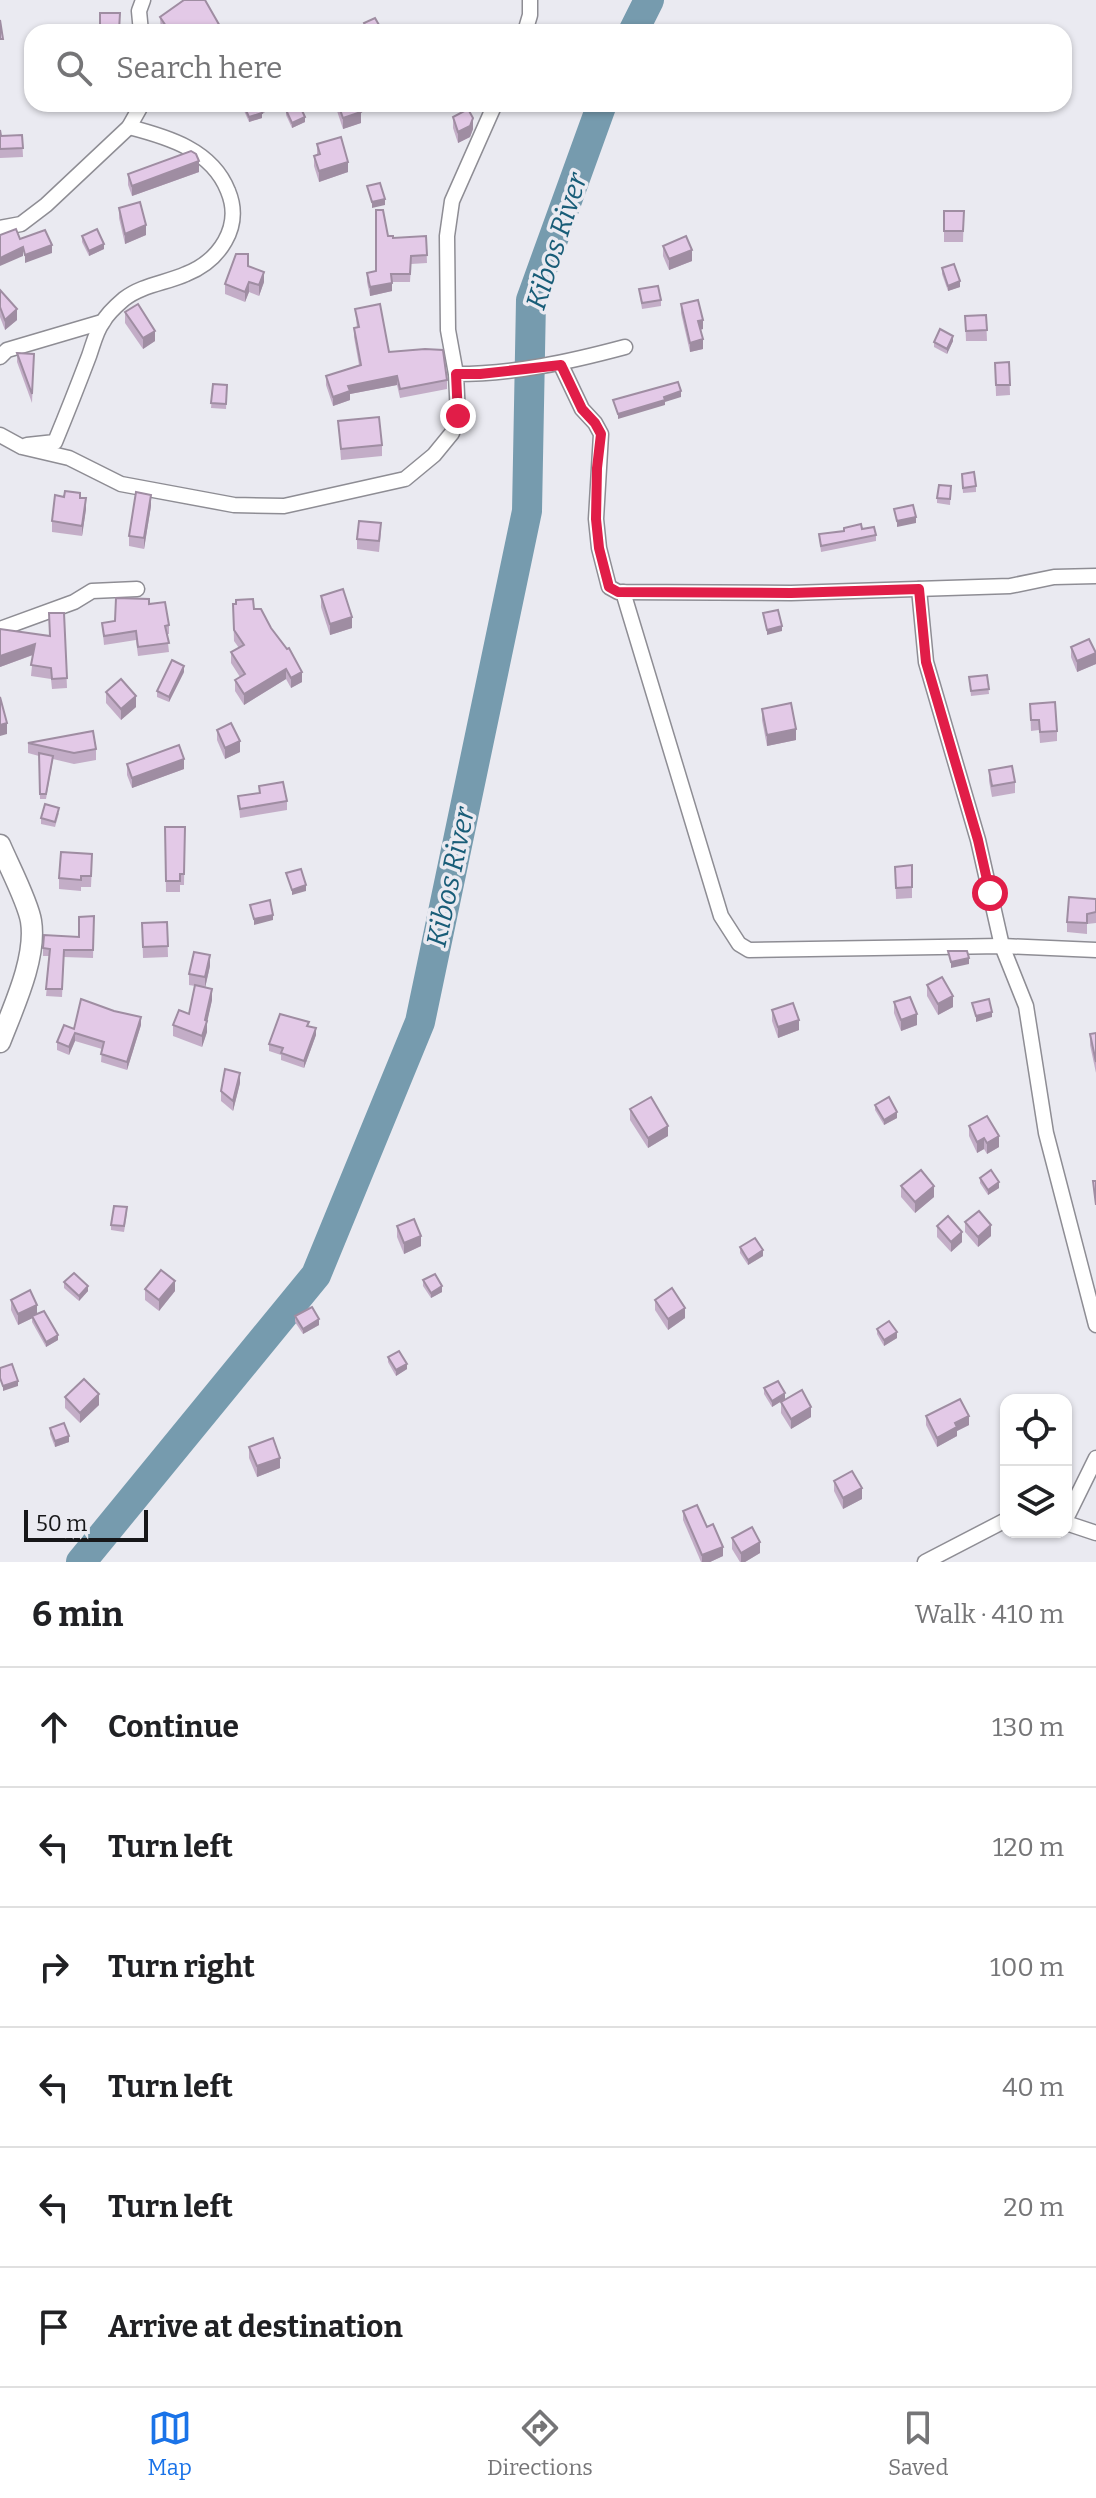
<!DOCTYPE html>
<meta charset="utf-8">
<style>
:root{--surface:#fff;--page:#f2f2f2;--text:#202124;--muted:#757577;--line:#e0e0e0;--accent:#1a73e8}
body{margin:0;font-family:Bitter,serif;background:var(--page);color:var(--text)}
.controls{position:absolute;right:24px;bottom:24px;display:grid;overflow:hidden;border-radius:16px;box-shadow:0 2px 6px #0004}
.controls button{width:72px;height:72px;display:grid;place-items:center;padding:0;border:0;border-bottom:2px solid var(--line);background:var(--surface);color:var(--text);font:40px sans-serif}
.scale{position:absolute;left:24px;bottom:20px;width:124px;box-sizing:border-box;padding-left:8px;border:4px solid #171719;border-top:0;font-size:22px;line-height:28px;white-space:nowrap;color:#171719;-webkit-text-stroke:6px #eaeaf1;paint-order:stroke}
.stop{position:absolute;width:24px;height:24px;margin:-18px;border:6px solid #e11d48;border-radius:50%;background:#fff}
.stop.end{background:#e11d48;border-color:#fff;box-shadow:0 2px 8px #0008}
.list{margin:0;padding:0;list-style:none}
h2{display:flex;justify-content:space-between;align-items:center;height:104px;margin:0;padding:0 32px;font-size:34px}
h2 small{font-size:26px;font-weight:400;color:var(--muted)}
.list li{display:grid;grid-template-columns:52px 1fr auto;gap:24px;align-items:center;box-sizing:border-box;height:120px;padding:0 32px;border-top:2px solid var(--line)}
.list b{display:block;font-size:30px;white-space:nowrap}
.list em{font-size:26px;font-style:normal;color:var(--muted)}
.icon{flex:none;width:44px;height:44px;fill:none;stroke:currentColor;stroke-width:2;stroke-linecap:round;stroke-linejoin:round}
.map{position:relative;flex:none;width:1096px;height:1562px;overflow:hidden}
.search{position:absolute;background:var(--surface);box-shadow:0 2px 6px #0004;left:24px;right:24px;top:24px;height:88px;display:flex;align-items:center;gap:20px;box-sizing:border-box;padding:0 28px;border-radius:24px;color:var(--muted);font-size:30px}
.sheet{height:824px;background:var(--surface)}
nav{display:flex;justify-content:space-around;align-items:center;box-sizing:border-box;height:112px;border-top:2px solid var(--line);background:var(--surface);font-size:22px;color:var(--muted)}
nav a{display:grid;justify-items:center;gap:4px}
nav .on{color:var(--accent)}
.map>svg:first-child{display:block}
</style>
<div class="map">
<svg width="1096" height="1562" viewBox="0 0 1096 1562">
<rect width="100%" height="100%" fill="#eaeaf1"/>
<g fill="none" stroke-linecap="round" stroke-linejoin="round">
<g stroke="#769bae" stroke-width="30">
<polyline points="633,32 649,0"/>
<polyline points="81,1562 316,1275 420,1022 527,511 531,300 602,104"/>
</g>
<g stroke="#8e8d94" stroke-width="17">
<g id="street">
<polyline points="141,32 139,11 143,0"/>
<polyline points="525,32 530,15 530,0"/>
<polyline points="0,228 21,224 46,205 129,127 142,104"/>
<polyline points="0,357 7,350 102,322"/>
<polyline points="561,365 582,409 595,423 601,434 596,519 599,548 609,587 618,592 791,593 1010,586 1054,577 1096,576"/>
<polyline points="456,374 448,330 447,236 452,201 495,104"/>
<path d="M0,435L22,447L69,458L121,484L234,505L284,506L405,479L434,455L452,433L458,416L456,374C514,374 569,362 625,347"/>
<path d="M27,445L55,442C67,413 78,385 89,356C93,345 96,331 103,322C107,314 117,305 124,299C142,285 166,283 186,274C219,261 243,227 228,191C212,150 168,137 129,127"/>
<polyline points="919,589 926,662 978,840 1002,946 1026,1006 1046,1133 1096,1325"/>
<polyline points="623,592 721,916 739,944 749,950 1002,946 1096,950"/>
<polyline points="0,629 74,602 92,591 137,589"/>
<polyline points="1066,1519 1096,1458"/>
<polyline points="1066,1523 1096,1533"/>
<polyline points="925,1562 1006,1520"/>
</g>
</g>
<g stroke="#8e8d94" stroke-width="23">
<path id="secondary" d="M0,845C8,864 28,902 31,921C37,958 13,1008 0,1042"/>
</g>
<use href="#street" stroke="#fff" stroke-width="14"/>
<use href="#secondary" stroke="#fff" stroke-width="20"/>
</g>
<g fill="#c3adc7">
<polygon points="160,17 221,32 161,32"/>
<polygon points="241,104 281,104 281,107 262,113 262,118 249,122"/>
<polygon points="336,104 358,104 361,123 343,129 336,108"/>
<polygon points="286,110 305,122 292,128 286,115"/>
<polygon points="453,117 473,129 470,137 458,143 453,128"/>
<polygon points="0,130 1,136 22,135 23,157 0,158"/>
<polygon points="317,144 348,172 319,182 314,166 314,156 317,155"/>
<polygon points="199,172 132,196 128,185 128,174"/>
<polygon points="119,208 146,235 125,244 119,218"/>
<polygon points="944,211 964,211 963,242 944,242"/>
<polygon points="82,236 104,249 89,256 82,242"/>
<polygon points="388,236 393,238 426,236 427,263 411,264 410,282 392,282 392,291 370,296 367,282 367,273 376,271"/>
<polygon points="663,246 692,261 669,270 663,256"/>
<polygon points="248,266 264,282 259,296 249,292 245,302 225,294 225,284"/>
<polygon points="942,268 960,287 948,291 942,274"/>
<polygon points="639,289 661,300 661,306 642,309"/>
<polygon points="0,290 17,320 5,330 0,317"/>
<polygon points="681,304 703,329 700,330 703,349 690,352 681,313"/>
<polygon points="355,309 389,352 447,380 447,389 400,398 397,385 350,394 350,400 333,406 326,385 326,376 359,365 354,337 354,328 357,328"/>
<polygon points="125,312 155,341 143,349 125,323"/>
<polygon points="986,315 987,341 966,341 965,316"/>
<polygon points="953,341 947,354 934,347 934,342"/>
<polygon points="17,353 34,354 32,403 17,362"/>
<polygon points="1009,362 1010,395 996,396 995,363"/>
<polygon points="213,384 227,385 226,409 211,408"/>
<polygon points="338,421 382,445 382,456 341,460"/>
<polygon points="962,474 976,486 976,492 963,493"/>
<polygon points="951,486 950,505 937,503 937,498"/>
<polygon points="80,498 86,509 82,536 52,532 52,521"/>
<polygon points="151,506 144,549 129,546 129,536"/>
<polygon points="862,529 876,535 876,541 821,552 819,534"/>
<polygon points="381,533 379,552 357,549 357,539"/>
<polygon points="321,596 352,628 330,635 321,607"/>
<polygon points="149,604 169,625 169,634 167,634 169,652 138,656 136,640 104,645 102,623 115,621"/>
<polygon points="233,604 254,609 271,628 302,682 291,688 286,679 244,705 235,691 235,680 240,677 231,663 231,652 239,648 234,641"/>
<polygon points="64,613 67,688 52,689 51,679 31,676 33,655 0,667 0,629 49,636"/>
<polygon points="1071,647 1096,664 1077,672 1071,657"/>
<polygon points="184,672 169,702 157,697 157,691"/>
<polygon points="987,675 989,694 971,696 969,677"/>
<polygon points="106,692 136,707 121,720 106,703"/>
<polygon points="1030,704 1057,731 1057,741 1040,743 1039,730 1031,731"/>
<polygon points="762,709 796,740 767,746 762,720"/>
<polygon points="217,730 240,752 225,759 217,740"/>
<polygon points="28,743 96,749 96,760 74,764 53,759 46,799 40,799 39,756 28,753"/>
<polygon points="127,764 184,769 132,788 127,775"/>
<polygon points="989,770 1015,782 1015,793 992,797 989,781"/>
<polygon points="259,786 287,801 287,810 240,818 238,796 259,793"/>
<polygon points="59,813 55,827 41,824 41,818"/>
<polygon points="165,827 185,827 184,885 180,885 180,892 166,892"/>
<polygon points="92,864 91,887 81,887 81,891 59,889 59,878"/>
<polygon points="912,865 912,898 896,899 895,867"/>
<polygon points="1096,899 1096,923 1087,924 1087,934 1067,932 1067,922"/>
<polygon points="94,916 93,958 64,957 62,997 46,996 50,956 43,956 43,948 79,937"/>
<polygon points="167,922 168,957 143,958 142,923"/>
<polygon points="210,966 205,988 212,1000 207,1021 207,1032 202,1047 173,1036 173,1025 189,1014 195,986 189,985 189,974"/>
<polygon points="927,985 953,1007 938,1015 927,996"/>
<polygon points="894,1002 917,1025 901,1031 894,1013"/>
<polygon points="772,1010 799,1030 778,1038 772,1021"/>
<polygon points="141,1025 127,1070 101,1062 102,1049 75,1041 69,1055 57,1050 57,1042 74,1029"/>
<polygon points="309,1026 316,1035 304,1068 281,1060 281,1055 269,1051 269,1044"/>
<polygon points="1096,1033 1096,1073 1090,1045 1090,1034"/>
<polygon points="240,1083 233,1111 221,1101 221,1091"/>
<polygon points="875,1105 897,1118 884,1125 875,1110"/>
<polygon points="630,1109 668,1136 648,1148 630,1120"/>
<polygon points="969,1126 999,1147 987,1154 984,1149 977,1153 969,1136"/>
<polygon points="980,1178 999,1188 988,1195 980,1183"/>
<polygon points="901,1186 934,1197 915,1213 901,1197"/>
<polygon points="127,1213 124,1232 111,1230 111,1225"/>
<polygon points="965,1222 991,1236 978,1247 965,1232"/>
<polygon points="397,1226 421,1246 404,1254 397,1237"/>
<polygon points="937,1226 962,1242 951,1252 937,1237"/>
<polygon points="740,1247 763,1256 748,1265 740,1253"/>
<polygon points="423,1280 442,1292 431,1298 423,1286"/>
<polygon points="64,1282 88,1291 79,1301 64,1288"/>
<polygon points="145,1289 175,1291 159,1311 145,1300"/>
<polygon points="11,1300 37,1314 58,1340 46,1347 32,1322 32,1318 18,1325 11,1310"/>
<polygon points="655,1300 685,1318 668,1330 655,1310"/>
<polygon points="295,1316 319,1325 303,1334 295,1322"/>
<polygon points="877,1329 897,1338 884,1346 877,1334"/>
<polygon points="388,1357 407,1369 396,1376 388,1362"/>
<polygon points="764,1388 785,1399 772,1407 764,1394"/>
<polygon points="65,1397 99,1405 80,1423 65,1408"/>
<polygon points="781,1402 811,1417 791,1429 781,1413"/>
<polygon points="926,1416 969,1425 957,1431 957,1436 937,1447 926,1425"/>
<polygon points="50,1428 69,1442 55,1447 50,1434"/>
<polygon points="249,1447 280,1468 257,1477 249,1458"/>
<polygon points="834,1481 862,1499 843,1509 834,1491"/>
<polygon points="683,1511 723,1556 710,1562 701,1562 683,1520"/>
<polygon points="732,1538 760,1553 745,1562 740,1562 732,1549"/>
</g>
<g fill="#9f8da2">
<polygon points="273,104 281,104 281,107 262,113 262,118 249,122 249,117 260,108"/>
<polygon points="361,112 361,123 343,129 343,118"/>
<polygon points="305,117 305,122 292,128 292,123"/>
<polygon points="473,118 473,129 470,137 458,143 458,132"/>
<polygon points="199,161 199,172 132,196 132,186"/>
<polygon points="348,162 348,172 319,182 319,171"/>
<polygon points="385,199 385,205 372,208 372,202"/>
<polygon points="146,225 146,235 125,244 125,234"/>
<polygon points="104,244 104,249 89,256 89,251"/>
<polygon points="52,245 52,253 25,263 25,255"/>
<polygon points="23,247 23,256 0,266 0,258"/>
<polygon points="692,250 692,261 669,270 669,259"/>
<polygon points="264,272 264,282 259,296 259,285"/>
<polygon points="960,281 960,287 948,291 948,286"/>
<polygon points="249,282 249,292 245,302 245,292"/>
<polygon points="392,283 392,291 370,296 370,287"/>
<polygon points="17,309 17,320 5,330 5,320"/>
<polygon points="703,320 703,329 698,330 698,321"/>
<polygon points="155,331 155,341 143,349 143,338"/>
<polygon points="953,336 953,341 947,354 947,349"/>
<polygon points="703,339 703,349 690,352 690,343"/>
<polygon points="397,376 397,385 350,394 350,400 333,406 333,397 348,386"/>
<polygon points="681,391 681,397 665,402 665,405 618,419 618,414"/>
<polygon points="151,495 151,506 144,549 144,538"/>
<polygon points="86,498 86,509 82,536 82,526"/>
<polygon points="916,517 916,523 897,527 897,521"/>
<polygon points="352,617 352,628 330,635 330,624"/>
<polygon points="782,626 782,631 767,635 767,630"/>
<polygon points="35,644 35,654 0,667 0,656"/>
<polygon points="1096,653 1096,664 1077,672 1077,661"/>
<polygon points="184,666 184,672 169,702 169,697"/>
<polygon points="286,669 286,679 244,705 244,694"/>
<polygon points="302,672 302,682 291,688 291,678"/>
<polygon points="136,696 136,707 121,720 121,709"/>
<polygon points="7,723 7,734 0,736 0,725"/>
<polygon points="796,729 796,740 767,746 767,735"/>
<polygon points="240,741 240,752 225,759 225,748"/>
<polygon points="184,759 184,769 132,788 132,778"/>
<polygon points="306,885 306,891 292,895 292,890"/>
<polygon points="273,915 273,920 254,925 254,919"/>
<polygon points="210,955 210,966 205,988 205,977"/>
<polygon points="969,958 969,964 951,968 951,962"/>
<polygon points="212,989 212,1000 207,1023 207,1021 207,1032 202,1047 202,1036"/>
<polygon points="953,996 953,1007 938,1015 938,1004"/>
<polygon points="992,1012 992,1017 976,1022 976,1016"/>
<polygon points="917,1014 917,1025 901,1031 901,1020"/>
<polygon points="141,1017 141,1025 127,1070 127,1062"/>
<polygon points="799,1020 799,1030 778,1038 778,1027"/>
<polygon points="316,1028 316,1035 304,1068 304,1061"/>
<polygon points="75,1033 75,1041 69,1055 69,1047"/>
<polygon points="240,1073 240,1083 233,1111 233,1101"/>
<polygon points="897,1112 897,1118 884,1125 884,1120"/>
<polygon points="668,1126 668,1136 648,1148 648,1138"/>
<polygon points="999,1136 999,1147 987,1154 987,1143"/>
<polygon points="984,1138 984,1149 977,1153 977,1142"/>
<polygon points="999,1182 999,1188 988,1195 988,1190"/>
<polygon points="934,1186 934,1197 915,1213 915,1202"/>
<polygon points="991,1225 991,1236 978,1247 978,1237"/>
<polygon points="962,1232 962,1242 951,1252 951,1242"/>
<polygon points="421,1236 421,1246 404,1254 404,1243"/>
<polygon points="763,1250 763,1256 748,1265 748,1260"/>
<polygon points="175,1281 175,1291 159,1311 159,1300"/>
<polygon points="88,1286 88,1291 79,1301 79,1296"/>
<polygon points="442,1286 442,1292 431,1298 431,1293"/>
<polygon points="37,1305 37,1316 18,1325 18,1314"/>
<polygon points="685,1308 685,1318 668,1330 668,1319"/>
<polygon points="319,1319 319,1325 303,1334 303,1329"/>
<polygon points="897,1332 897,1338 884,1346 884,1340"/>
<polygon points="58,1335 58,1340 46,1347 46,1342"/>
<polygon points="407,1364 407,1369 396,1376 396,1370"/>
<polygon points="18,1381 18,1386 3,1391 3,1386"/>
<polygon points="785,1393 785,1399 772,1407 772,1401"/>
<polygon points="99,1394 99,1405 80,1423 80,1413"/>
<polygon points="811,1407 811,1417 791,1429 791,1419"/>
<polygon points="969,1416 969,1425 957,1431 957,1436 937,1447 937,1438 955,1423"/>
<polygon points="69,1436 69,1442 55,1447 55,1441"/>
<polygon points="280,1458 280,1468 257,1477 257,1466"/>
<polygon points="862,1488 862,1499 843,1509 843,1498"/>
<polygon points="760,1542 760,1553 745,1562 741,1562 741,1553"/>
<polygon points="723,1547 723,1556 710,1562 702,1562 702,1555"/>
</g>
<g fill="#e3c9e7" stroke="#9f8da2" stroke-width="2">
<polygon points="184,0 205,0 221,28 215,32 170,32 160,17"/>
<polygon points="100,13 120,13 119,31 100,31"/>
<polygon points="375,18 383,32 368,32 364,23"/>
<polygon points="0,20 3,39 0,39"/>
<polygon points="243,104 273,104 260,108 262,113 249,117"/>
<polygon points="299,104 305,117 292,123 286,110"/>
<polygon points="338,104 358,104 361,112 343,118"/>
<polygon points="468,109 473,118 470,126 458,132 453,117"/>
<polygon points="0,130 1,136 22,135 23,148 0,149"/>
<polygon points="341,137 348,162 319,171 314,156 320,154 317,144"/>
<polygon points="191,151 196,154 199,161 132,186 128,174"/>
<polygon points="380,183 385,199 372,202 367,186"/>
<polygon points="140,202 146,225 125,234 119,208"/>
<polygon points="376,210 383,210 388,236 393,236 393,238 426,236 427,255 411,256 410,274 391,274 392,283 370,287 367,273 376,271"/>
<polygon points="944,211 964,211 963,231 944,231"/>
<polygon points="16,229 20,239 45,230 52,245 25,255 23,247 0,258 0,235"/>
<polygon points="97,229 104,244 89,251 82,236"/>
<polygon points="686,236 692,250 669,259 663,246"/>
<polygon points="236,254 248,254 248,266 264,272 259,285 249,282 245,292 225,284"/>
<polygon points="954,264 960,281 948,286 942,268"/>
<polygon points="658,286 661,300 642,303 639,289"/>
<polygon points="0,290 17,309 5,320 0,307"/>
<polygon points="698,300 703,320 698,321 703,339 690,343 681,304"/>
<polygon points="138,304 155,331 143,338 125,312"/>
<polygon points="380,304 389,352 425,349 443,350 447,380 400,389 397,376 348,386 350,391 333,397 326,376 361,365 354,328 359,327 355,309"/>
<polygon points="986,315 987,330 966,331 965,316"/>
<polygon points="940,329 953,336 947,349 934,342"/>
<polygon points="17,353 34,354 32,394"/>
<polygon points="1009,362 1010,385 996,385 995,363"/>
<polygon points="678,382 681,391 664,397 665,400 618,414 613,400"/>
<polygon points="213,384 227,385 226,404 211,403"/>
<polygon points="379,417 382,445 341,449 338,421"/>
<polygon points="974,472 976,486 963,488 962,474"/>
<polygon points="939,485 951,486 950,499 937,498"/>
<polygon points="65,491 80,493 80,498 86,498 82,526 52,521 55,495 64,497"/>
<polygon points="136,492 151,495 144,538 129,536"/>
<polygon points="913,505 916,517 897,521 894,509"/>
<polygon points="359,521 381,523 379,541 357,539"/>
<polygon points="861,524 862,529 874,527 876,535 821,546 819,534 844,531 844,528"/>
<polygon points="343,589 352,617 330,624 321,596"/>
<polygon points="116,598 149,599 149,604 165,602 169,625 165,626 169,643 138,647 136,631 104,636 102,623 115,621"/>
<polygon points="253,599 254,609 261,609 271,628 287,649 289,648 302,672 291,678 286,669 244,694 235,680 245,674 231,652 244,645 234,630 233,604 236,604 236,600"/>
<polygon points="778,610 782,626 767,630 763,613"/>
<polygon points="49,613 64,613 67,678 52,679 51,668 31,665 35,644 0,656 0,629 50,636"/>
<polygon points="1089,639 1096,653 1077,661 1071,647"/>
<polygon points="172,660 184,666 169,697 157,691"/>
<polygon points="987,675 989,689 971,691 969,677"/>
<polygon points="121,679 136,696 121,709 106,692"/>
<polygon points="0,697 7,723 0,725"/>
<polygon points="1055,702 1057,731 1040,732 1039,720 1031,720 1030,704"/>
<polygon points="791,703 796,729 767,735 762,709"/>
<polygon points="231,723 240,741 225,748 217,730"/>
<polygon points="93,731 96,749 74,753 28,743"/>
<polygon points="179,745 184,759 132,778 127,764"/>
<polygon points="39,753 53,756 46,794 40,794"/>
<polygon points="1012,766 1015,782 992,786 989,770"/>
<polygon points="283,782 287,801 240,809 238,796 260,793 259,786"/>
<polygon points="45,804 59,808 55,822 41,818"/>
<polygon points="165,827 185,827 184,874 180,874 180,881 166,881"/>
<polygon points="61,852 92,854 91,876 81,876 81,880 59,878"/>
<polygon points="912,865 912,887 896,888 895,867"/>
<polygon points="301,869 306,885 292,890 286,873"/>
<polygon points="1069,897 1096,899 1096,912 1087,914 1087,923 1067,922"/>
<polygon points="270,900 273,915 254,919 250,905"/>
<polygon points="94,916 93,950 64,950 62,989 46,989 50,949 43,948 44,935 79,937 79,917"/>
<polygon points="167,922 168,946 143,947 142,923"/>
<polygon points="948,951 967,951 969,958 951,962"/>
<polygon points="194,952 210,955 205,977 189,974"/>
<polygon points="942,977 953,996 938,1004 927,985"/>
<polygon points="195,985 212,989 205,1020 207,1021 202,1036 173,1025 179,1010 189,1014"/>
<polygon points="910,997 917,1014 901,1020 894,1002"/>
<polygon points="81,999 114,1011 141,1017 127,1062 101,1054 104,1042 75,1033 69,1047 57,1042 64,1025 74,1029"/>
<polygon points="989,999 992,1012 976,1016 972,1003"/>
<polygon points="793,1003 799,1020 778,1027 772,1010"/>
<polygon points="280,1014 309,1022 307,1026 316,1028 304,1061 281,1053 283,1048 269,1044"/>
<polygon points="1096,1033 1096,1062 1090,1034"/>
<polygon points="225,1069 240,1073 233,1101 221,1091"/>
<polygon points="651,1097 668,1126 648,1138 630,1109"/>
<polygon points="889,1097 897,1112 884,1120 875,1105"/>
<polygon points="987,1116 999,1136 987,1143 984,1138 977,1142 969,1126"/>
<polygon points="921,1170 934,1186 915,1202 901,1186"/>
<polygon points="991,1170 999,1182 988,1190 980,1178"/>
<polygon points="1093,1181 1096,1181 1096,1205"/>
<polygon points="114,1206 127,1207 124,1226 111,1225"/>
<polygon points="979,1211 991,1225 978,1237 965,1222"/>
<polygon points="948,1216 962,1232 951,1242 937,1226"/>
<polygon points="414,1219 421,1236 404,1243 397,1226"/>
<polygon points="755,1238 763,1250 748,1260 740,1247"/>
<polygon points="161,1270 175,1281 159,1300 145,1289"/>
<polygon points="74,1273 88,1286 79,1296 64,1282"/>
<polygon points="435,1274 442,1286 431,1293 423,1280"/>
<polygon points="672,1288 685,1308 668,1319 655,1300"/>
<polygon points="30,1290 37,1305 18,1314 11,1300"/>
<polygon points="312,1307 319,1319 303,1329 295,1316"/>
<polygon points="44,1311 58,1335 46,1342 32,1316"/>
<polygon points="889,1321 897,1332 884,1340 877,1329"/>
<polygon points="399,1351 407,1364 396,1370 388,1357"/>
<polygon points="12,1364 18,1381 3,1386 0,1378 0,1368"/>
<polygon points="84,1379 99,1394 80,1413 65,1397"/>
<polygon points="778,1381 785,1393 772,1401 764,1388"/>
<polygon points="802,1390 811,1407 791,1419 781,1402"/>
<polygon points="960,1399 969,1416 955,1423 957,1427 937,1438 926,1416"/>
<polygon points="64,1423 69,1436 55,1441 50,1428"/>
<polygon points="273,1438 280,1458 257,1466 249,1447"/>
<polygon points="852,1471 862,1488 843,1498 834,1481"/>
<polygon points="697,1505 707,1527 713,1524 723,1547 702,1555 683,1511"/>
<polygon points="752,1527 760,1542 741,1553 732,1538"/>
</g>
<g fill="none" stroke-linecap="round" stroke-linejoin="round">
<polyline stroke="#e11d48" stroke-width="10" points="458,416 456,374 480,374 561,365 582,409 595,423 601,434 597,468 596,519 599,548 609,587 618,592 791,593 919,589 926,662 978,840 990,893"/>
</g>
<g text-anchor="middle" stroke-width="7" stroke-linejoin="round" paint-order="stroke">
<g font-size="28" font-style="italic" fill="#195d78" stroke="#eaeaf1">
<text transform="translate(556 241) rotate(-72)" y="10">Kibos River</text>
<text transform="translate(450 877) rotate(-78)" y="10">Kibos River</text>
</g>
</g>
</svg>
<div class="controls">
<button><svg class="icon" aria-label="locate" viewBox="0 0 24 24"><circle cx="12" cy="12" r="6"/><path d="M12 2v4M12 18v4M2 12h4M18 12h4"/></svg></button>
<button><svg class="icon" aria-label="layers" viewBox="0 0 24 24"><path d="M12 4l9 5-9 5-9-5zM3 14l9 5 9-5"/></svg></button>
</div>
<div class="scale">50 m</div>
<div class="stop" style="left:990px;top:893px"></div>
<div class="stop end" style="left:458px;top:416px"></div>
<div class="search"><svg class="icon" aria-label="search" viewBox="0 0 24 24"><circle cx="10" cy="10" r="6"/><path d="M15 15l6 6"/></svg>Search here</div>
</div>
<section class="sheet">
<h2>6 min<small>Walk · 410 m</small></h2>
<ul class="list">
<li><svg class="icon" aria-label="ahead" viewBox="0 0 24 24"><path d="M12 20V5M6 11l6-6 6 6"/></svg><div><b>Continue</b></div><em>130 m</em></li>
<li><svg class="icon" aria-label="left" viewBox="0 0 24 24"><path d="M17 20v-9H6M10 6l-5 5 5 5"/></svg><div><b>Turn left</b></div><em>120 m</em></li>
<li><svg class="icon" aria-label="right" viewBox="0 0 24 24"><path d="M7 20v-9h11M14 6l5 5-5 5"/></svg><div><b>Turn right</b></div><em>100 m</em></li>
<li><svg class="icon" aria-label="left" viewBox="0 0 24 24"><path d="M17 20v-9H6M10 6l-5 5 5 5"/></svg><div><b>Turn left</b></div><em>40 m</em></li>
<li><svg class="icon" aria-label="left" viewBox="0 0 24 24"><path d="M17 20v-9H6M10 6l-5 5 5 5"/></svg><div><b>Turn left</b></div><em>20 m</em></li>
<li><svg class="icon" aria-label="arrive" viewBox="0 0 24 24"><path d="M6 21V4h12l-3 4 3 4H6"/></svg><div><b>Arrive at destination</b></div></li>
</ul>
</section>
<nav>
<a class="on"><svg class="icon" aria-label="map" viewBox="0 0 24 24"><path d="M3 6l6-2 6 2 6-2v14l-6 2-6-2-6 2zM9 4v14M15 6v14"/></svg>Map</a>
<a><svg class="icon" aria-label="directions" viewBox="0 0 24 24"><path d="M12 3l9 9-9 9-9-9zM9 14v-3h6M13 9l2 2-2 2"/></svg>Directions</a>
<a><svg class="icon" aria-label="saved" viewBox="0 0 24 24"><path d="M7 4h10v16l-5-4-5 4z"/></svg>Saved</a>
</nav>
